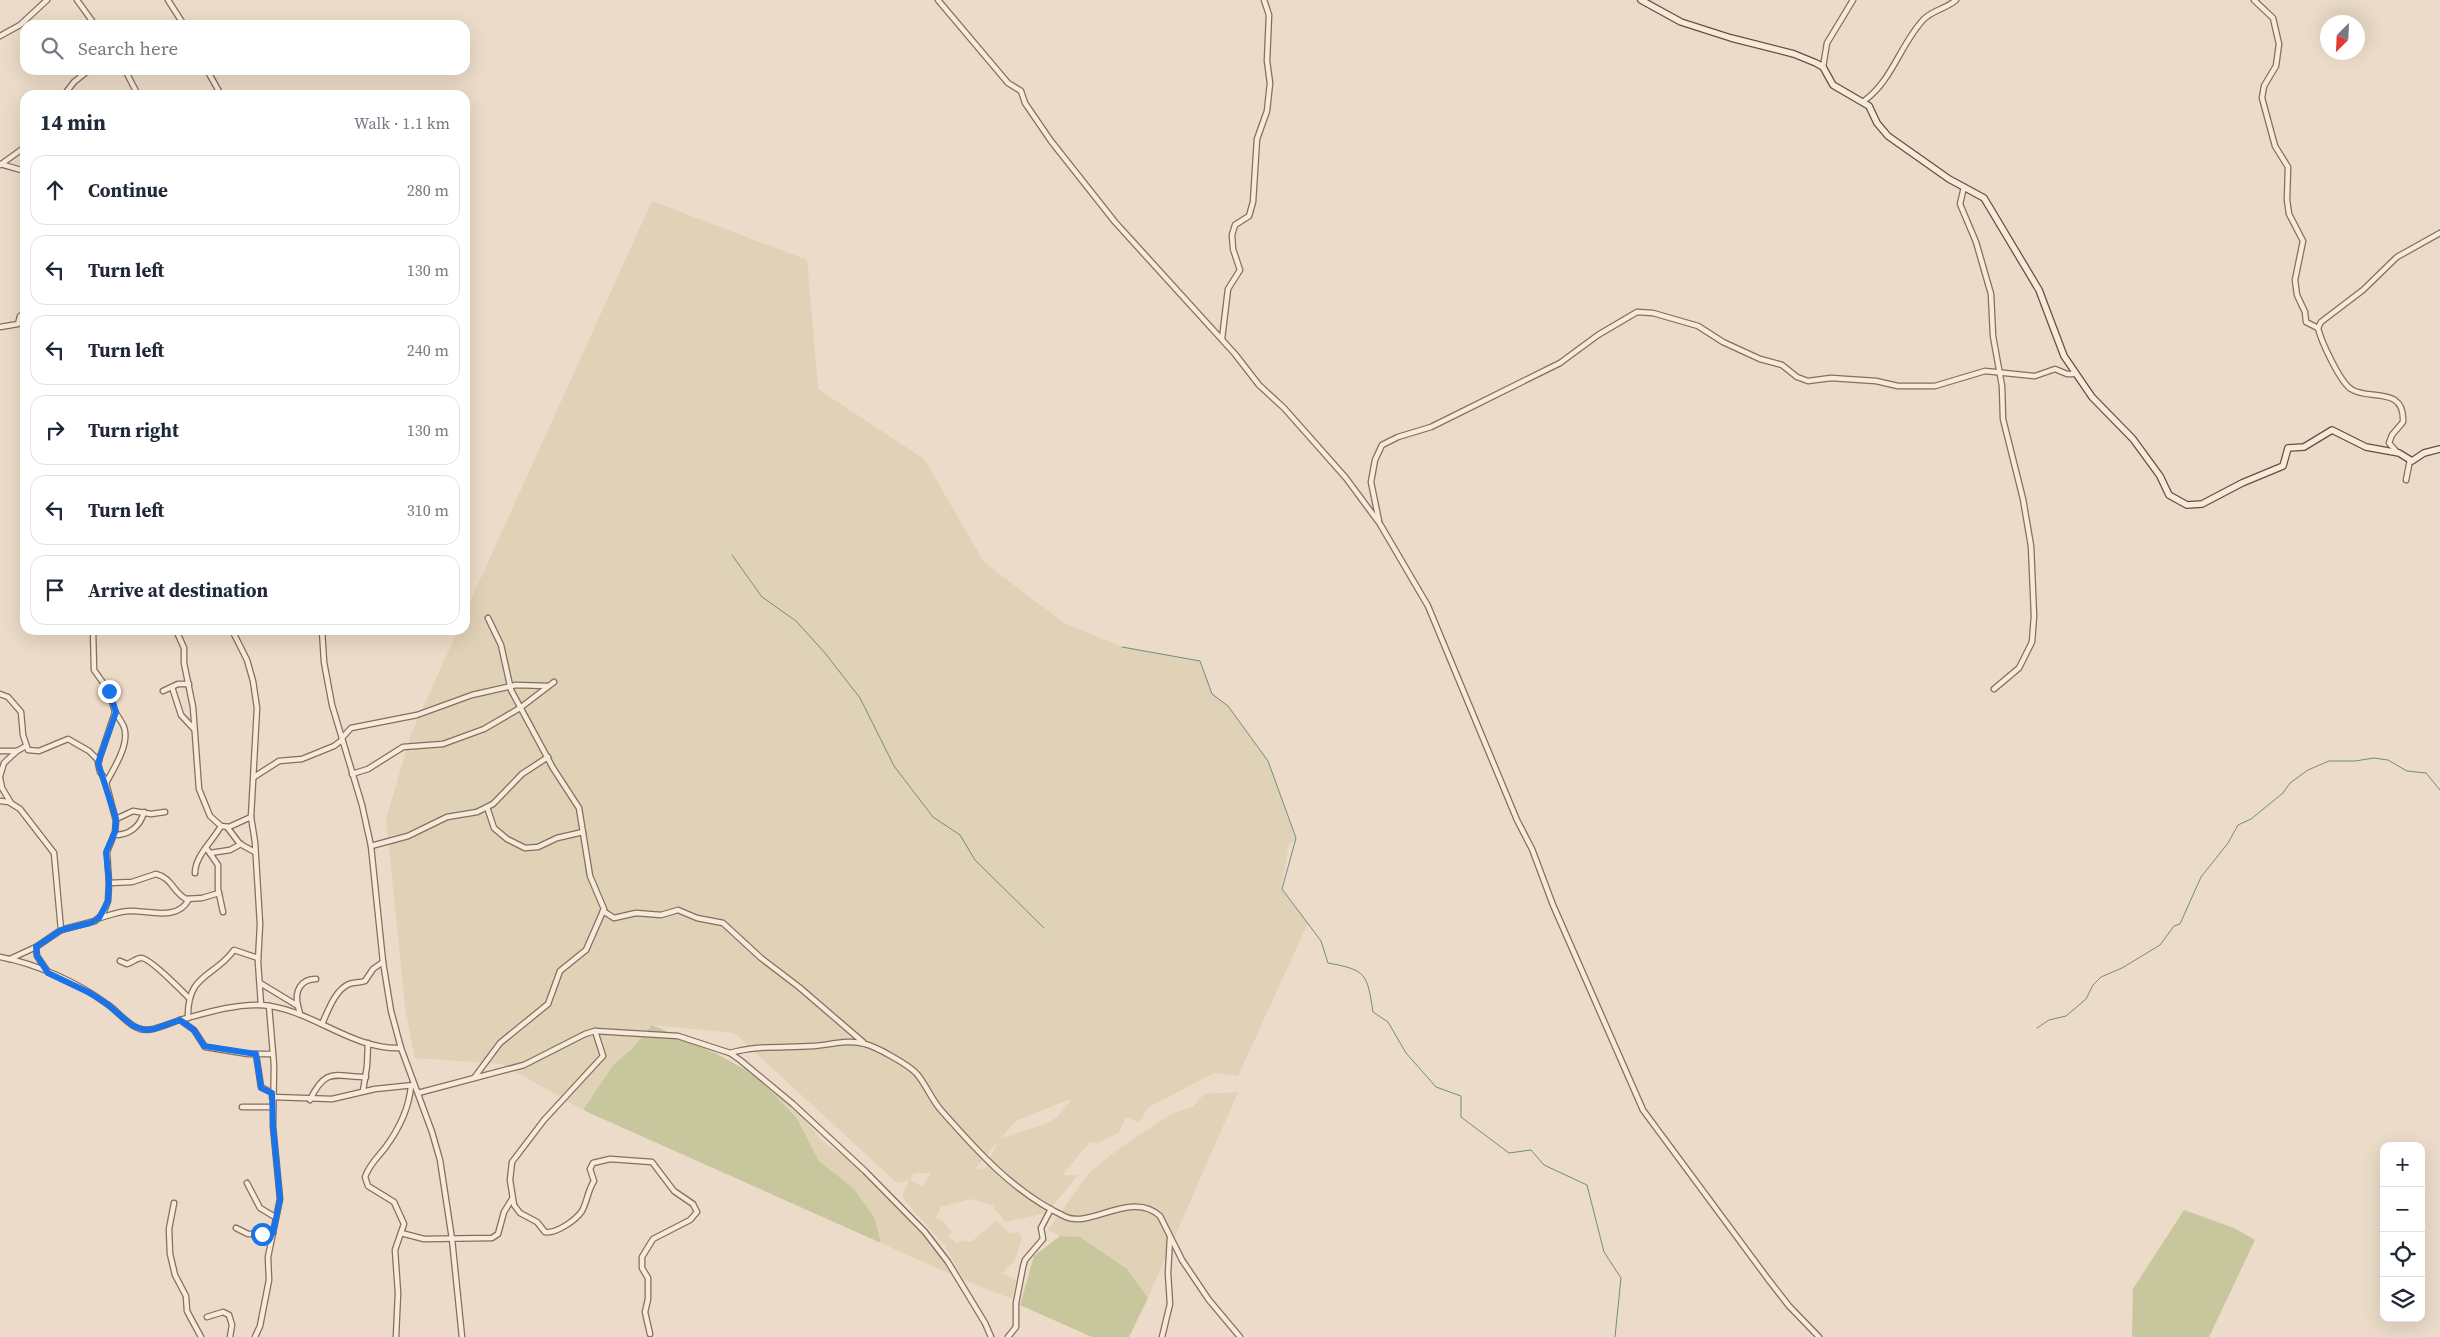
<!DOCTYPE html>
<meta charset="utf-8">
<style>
:root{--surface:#fff;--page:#f6f6f7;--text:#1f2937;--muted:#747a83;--line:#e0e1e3}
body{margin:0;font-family:"Source Serif 4",serif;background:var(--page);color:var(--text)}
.controls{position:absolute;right:15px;bottom:15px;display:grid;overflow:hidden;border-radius:10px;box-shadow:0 5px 20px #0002}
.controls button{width:45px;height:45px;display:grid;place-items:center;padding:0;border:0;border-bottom:1px solid var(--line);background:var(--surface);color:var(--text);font:25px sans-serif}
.compass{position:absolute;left:2320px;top:15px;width:45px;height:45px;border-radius:50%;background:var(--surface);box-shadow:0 5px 20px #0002;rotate:204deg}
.stop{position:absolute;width:15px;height:15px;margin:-11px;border:4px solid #1a73e8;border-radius:50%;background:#fff}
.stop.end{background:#1a73e8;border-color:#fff;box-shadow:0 1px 5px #0008}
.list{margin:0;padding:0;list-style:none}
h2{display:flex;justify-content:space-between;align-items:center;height:65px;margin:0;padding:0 20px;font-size:21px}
h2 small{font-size:16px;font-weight:400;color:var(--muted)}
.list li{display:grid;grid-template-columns:32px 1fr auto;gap:15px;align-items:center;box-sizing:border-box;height:70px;margin:0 10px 10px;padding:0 10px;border:1px solid var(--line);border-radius:15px}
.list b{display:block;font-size:19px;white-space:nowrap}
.list em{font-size:16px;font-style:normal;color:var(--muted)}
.icon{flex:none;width:28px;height:28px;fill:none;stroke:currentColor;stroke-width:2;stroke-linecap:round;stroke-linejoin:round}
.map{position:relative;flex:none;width:2440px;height:1337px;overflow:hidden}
.search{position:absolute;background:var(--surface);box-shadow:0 5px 20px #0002;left:20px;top:20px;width:450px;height:55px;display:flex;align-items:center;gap:12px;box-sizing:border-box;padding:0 18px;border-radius:15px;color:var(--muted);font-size:19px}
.panel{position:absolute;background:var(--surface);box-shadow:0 5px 20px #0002;left:20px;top:90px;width:450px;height:545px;border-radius:15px}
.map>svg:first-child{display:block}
</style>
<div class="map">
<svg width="2440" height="1337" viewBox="0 0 2440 1337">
<rect width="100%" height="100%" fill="#ebdbc8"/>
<g fill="#e0d2b7" fill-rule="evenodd">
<path d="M652,201L807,260L818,389L924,459L984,562L1064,623L1122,647L1200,661L1212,694L1228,706L1268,761L1296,840L1289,844L1281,889L1308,923L1238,1076L1214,1073L1149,1107L1139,1122L1126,1117L1119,1132L1099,1143L1090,1142L1062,1175H1078L1047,1213L1005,1222L992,1205L970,1199L941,1207L936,1217L944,1222L952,1232L948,1236L957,1243L962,1240L971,1242L996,1221L1009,1233L1018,1232L1022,1238L1015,1260L1002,1273L1016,1280L1012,1299L964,1280L945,1246L902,1197L909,1180L897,1183L734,1033L652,1025L632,1049L614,1064L583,1110L502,1064L415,1058L405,1007L386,819L411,734L458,630H465V613ZM1073,1098L1057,1117L1046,1124L1001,1138L1017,1120ZM998,1141L986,1168L976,1169V1168ZM914,1173H930L931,1174L922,1187L910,1179Z"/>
<polygon points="744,1069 777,1092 801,1115 822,1141 871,1175 898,1199 944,1250 957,1277 881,1243 873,1215 862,1204 852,1188 819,1161 797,1117 766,1086"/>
<polygon points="1238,1092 1148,1298 1127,1269 1080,1237 1060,1236 1048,1230 1090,1172 1120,1148 1173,1113 1193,1107 1204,1094"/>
</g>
<g fill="#c8c69d">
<polygon points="652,1025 717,1054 744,1069 766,1086 797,1118 819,1161 853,1188 874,1217 881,1243 583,1110 614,1064 632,1049"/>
<polygon points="2184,1210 2234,1228 2255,1240 2209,1337 2132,1337 2133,1289"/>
<polygon points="1060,1236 1080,1237 1127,1269 1148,1298 1129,1337 1092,1337 1020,1305 1034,1256"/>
</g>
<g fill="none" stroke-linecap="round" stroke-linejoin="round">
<g stroke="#708d81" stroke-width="1">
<polyline points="732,555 762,597 796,621 825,653 860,698 894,766 933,817 960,835 975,860 1044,928"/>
<path d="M1122,647L1200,661L1212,694L1228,706L1268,761L1296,838L1282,889L1321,941L1328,963C1367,970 1367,974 1373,1012L1388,1022L1406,1053L1436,1087L1461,1096V1117L1509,1153L1531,1150L1544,1165L1587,1185L1604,1252L1621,1278L1615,1337"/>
<polyline points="2037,1028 2049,1020 2066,1016 2086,999 2093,985 2101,977 2122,968 2160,945 2174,926 2180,924 2201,877 2228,843 2238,825 2251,819 2283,793 2290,783 2308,770 2329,761 2355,761 2374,758 2388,760 2407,771 2426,773 2440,790"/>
</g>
<g stroke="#856d5f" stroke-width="7">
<g id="street">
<polyline points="77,0 95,25"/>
<polyline points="168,0 184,25"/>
<polyline points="938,0 1008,83 1021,91 1025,103 1051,141 1115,222 1235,354 1259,385 1284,408 1346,478 1380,524 1428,606 1517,820 1532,849 1553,905 1643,1110 1768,1279 1789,1306 1819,1337"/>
<polyline points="2254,0 2273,18 2279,44 2276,66 2264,86 2262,98 2275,146 2288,167 2287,200 2289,214 2303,241 2295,280 2297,295 2305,312 2306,322 2318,328"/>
<polyline points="0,36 20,25 47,0"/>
<polyline points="1823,67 1827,43 1853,0"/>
<polyline points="125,70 138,95"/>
<polyline points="207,70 221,95"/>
<polyline points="64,95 74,82 89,70"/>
<path d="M1864,101C1892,81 1900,45 1923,20C1932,10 1946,9 1956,0"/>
<polyline points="0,164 25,171"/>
<polyline points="0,165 25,147"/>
<polyline points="1964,187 1960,204 1976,242 1991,294 1993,336 2002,386 2003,419 2023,499 2031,546 2034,616 2032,642 2019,668 1994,689"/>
<polyline points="0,327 18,324 20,316 25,313"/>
<polyline points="1222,339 1228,289 1240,270 1233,249 1232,235 1235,225 1249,216 1253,202 1257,139 1267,111 1270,83 1267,61 1269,15 1264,0"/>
<path d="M2396,451L2389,443L2392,435L2403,422C2405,385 2368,401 2351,389C2340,382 2321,341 2318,328L2321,322L2363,290L2397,257L2440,233"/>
<polyline points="2406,480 2410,460"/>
<polyline points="1379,521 1371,482 1375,460 1382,445 1398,437 1431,427 1560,363 1598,335 1637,312 1653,313 1698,326 1723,342 1760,359 1782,365 1797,377 1808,381 1831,378 1876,381 1898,386 1935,386 1985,371 2035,376 2055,369 2067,374 2075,374"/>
<polyline points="176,630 184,648 184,663 193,707 199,789 210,816 221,826 229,827 251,817"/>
<polyline points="232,630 247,660 253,681 257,708 251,817 255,842 260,924 258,962 261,1005"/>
<polyline points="322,630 324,662 332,705 362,805 371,846 383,962 391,1011 401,1048 432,1132 440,1160 452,1239 462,1337"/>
<polyline points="172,687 181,715 194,729"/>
<polyline points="163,691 178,684 189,684"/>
<polyline points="0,694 8,697 21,712 23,735 28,750 39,751 68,739 89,751 99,761"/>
<polyline points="342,738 351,728 417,715 472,695 516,685 548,686"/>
<polyline points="0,751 17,751 26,746"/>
<polyline points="352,774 368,769 403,747 443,744 484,729 520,708 554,682"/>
<polyline points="0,776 4,763 17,751"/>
<polyline points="254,777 279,761 302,759 334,746 342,740"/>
<polyline points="0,778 2,788 11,803"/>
<path d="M106,783C114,768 130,744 124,727C122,722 118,717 116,713"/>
<polyline points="0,801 9,802 20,809 54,853 61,930"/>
<polyline points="487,807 494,828 507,839 525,848 538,847 557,838 583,832"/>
<polyline points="116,819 133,811 151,814 165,812"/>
<polyline points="227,827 240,844 255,852"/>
<path d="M114,835C129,835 140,827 144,812"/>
<polyline points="371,846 408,836 447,817 477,812 493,804 522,774 548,757"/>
<polyline points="207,849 218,865 218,889 223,912"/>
<polyline points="210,853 230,850 241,844"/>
<path d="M195,873C195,856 212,842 221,826"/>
<path d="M109,883L132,882L156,874C172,878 173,892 186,899L202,898L219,893"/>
<polyline points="603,911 614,918 636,913 661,915 678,910 697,918 723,923 761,958 799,987 863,1042"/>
<path d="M100,918C110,915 120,911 131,911C151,911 178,921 189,899"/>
<polyline points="36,947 37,956 48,972"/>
<path d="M0,957C37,964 77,982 107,1004C118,1011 127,1025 140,1029C153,1032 167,1024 180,1020C206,1013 233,1004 261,1005C311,1008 350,1050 401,1048"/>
<polyline points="10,959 36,947 61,930 95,921 103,914 108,901 109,883 107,852 115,832 116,821 105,779 100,772 98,763 115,712 109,691 94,670 93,630"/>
<path d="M120,961L127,964C132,963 136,958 141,958C149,957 182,991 189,998"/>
<polyline points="260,983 298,1006 300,1014"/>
<path d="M298,1006C294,991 301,979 316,979"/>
<path d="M188,1018C187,973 214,978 234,950L258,958"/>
<polyline points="180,1020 194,1030 205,1047 248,1054 273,1054"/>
<path d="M322,1024C328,1011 335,990 349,984C354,982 360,983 365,981L373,969L383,962"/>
<path d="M595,1031L603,1056L544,1120L512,1162L510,1180L514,1205L520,1213L537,1222L545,1232C556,1234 576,1220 582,1211C587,1202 588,1190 594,1181L590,1169L593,1163L610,1159L652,1162L674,1191L693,1204L697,1212L690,1220L653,1239L642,1257V1268L648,1278V1299L645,1312L650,1334"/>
<path d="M730,1053C757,1045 784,1048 813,1046C830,1045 848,1039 865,1044C877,1047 909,1065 917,1074C926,1085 931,1098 940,1109C976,1150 1015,1194 1066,1217C1091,1228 1132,1190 1160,1216L1182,1260L1209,1300L1240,1337"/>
<polyline points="256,1054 261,1087 272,1093"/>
<polyline points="474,1078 500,1043 548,1004 560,971 586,950 604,909 590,876 579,808 553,768 511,690 501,645 488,618"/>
<polyline points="363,1091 367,1066 368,1043"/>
<polyline points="418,1093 524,1065 585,1034 595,1031 678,1036 730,1053 740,1060 793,1104 865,1171 925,1232 948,1262 985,1323 991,1337"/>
<polyline points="272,1097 332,1099 375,1089 414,1085"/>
<path d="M310,1100C326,1066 336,1077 366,1077"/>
<polyline points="242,1107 272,1107"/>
<polyline points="247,1183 260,1208 275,1217"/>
<polyline points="174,1203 169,1229 170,1254 175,1275 186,1296 187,1311 201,1337"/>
<polyline points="236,1228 248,1234 273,1233"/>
<polyline points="401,1233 424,1239 492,1238 498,1234 504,1212 512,1199"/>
<polyline points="207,1317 223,1312 229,1315 232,1325 230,1337"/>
<polyline points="255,1337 260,1326 269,1280 268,1257 280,1199 273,1126 274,1065 269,1006"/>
<path d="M396,1337L398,1293L395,1250L404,1224L394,1202L368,1186L365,1177C369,1165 377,1158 385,1148C399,1129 409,1109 411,1086"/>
<polyline points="1008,1337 1016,1327 1016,1303 1023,1267 1025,1260 1043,1239 1041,1228 1051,1209"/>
<polyline points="1162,1337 1170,1304 1168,1273 1170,1238"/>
</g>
</g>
<g stroke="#674e42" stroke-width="8">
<polyline id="secondary" points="1641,0 1681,22 1731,38 1794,54 1816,63 1823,67 1833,85 1869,106 1877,123 1888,136 1949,179 1984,198 2039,290 2064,356 2092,397 2133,439 2160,476 2169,495 2187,505 2202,504 2242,483 2283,466 2288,448 2304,447 2332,430 2366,447 2399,453 2412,461 2424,453 2440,449"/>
</g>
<use href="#street" stroke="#f6eadb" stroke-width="4.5"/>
<use href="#secondary" stroke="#f6eadb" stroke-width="5.5"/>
</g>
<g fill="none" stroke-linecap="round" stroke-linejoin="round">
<polyline stroke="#1a73e8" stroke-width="6" points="109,691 116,712 98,763 116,819 115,832 106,852 109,883 108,901 99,918 90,923 61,930 36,947 37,956 48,973 90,993 107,1004 133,1026 145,1030 154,1029 180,1020 194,1030 204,1046 256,1054 261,1088 272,1093 273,1126 280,1199 273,1233 262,1234"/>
</g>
</svg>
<div class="controls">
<button>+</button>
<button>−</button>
<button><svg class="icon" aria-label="locate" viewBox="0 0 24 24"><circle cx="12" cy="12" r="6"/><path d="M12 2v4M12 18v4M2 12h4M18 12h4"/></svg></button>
<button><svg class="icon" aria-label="layers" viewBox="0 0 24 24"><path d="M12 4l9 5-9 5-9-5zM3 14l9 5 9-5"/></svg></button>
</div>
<svg class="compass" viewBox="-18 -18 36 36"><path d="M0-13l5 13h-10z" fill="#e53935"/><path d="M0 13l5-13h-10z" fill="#747a83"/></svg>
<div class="stop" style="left:262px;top:1234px"></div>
<div class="stop end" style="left:109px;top:691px"></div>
<div class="search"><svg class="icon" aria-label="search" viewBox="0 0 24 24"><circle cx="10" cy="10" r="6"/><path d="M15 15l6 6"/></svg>Search here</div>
<section class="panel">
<h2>14 min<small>Walk · 1.1 km</small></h2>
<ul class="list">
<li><svg class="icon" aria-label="ahead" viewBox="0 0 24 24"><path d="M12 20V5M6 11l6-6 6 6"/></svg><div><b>Continue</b></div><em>280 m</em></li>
<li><svg class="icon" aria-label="left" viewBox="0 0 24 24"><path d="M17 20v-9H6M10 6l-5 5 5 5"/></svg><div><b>Turn left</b></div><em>130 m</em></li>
<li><svg class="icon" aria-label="left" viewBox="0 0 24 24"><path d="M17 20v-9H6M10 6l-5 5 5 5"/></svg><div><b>Turn left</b></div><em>240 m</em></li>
<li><svg class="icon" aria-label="right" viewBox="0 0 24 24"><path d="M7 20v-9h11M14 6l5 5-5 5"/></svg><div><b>Turn right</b></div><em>130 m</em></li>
<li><svg class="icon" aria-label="left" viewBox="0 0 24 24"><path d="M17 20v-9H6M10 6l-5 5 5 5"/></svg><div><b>Turn left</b></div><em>310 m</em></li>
<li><svg class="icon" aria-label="arrive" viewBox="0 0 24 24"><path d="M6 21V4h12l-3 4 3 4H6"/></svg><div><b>Arrive at destination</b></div></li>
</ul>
</section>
</div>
